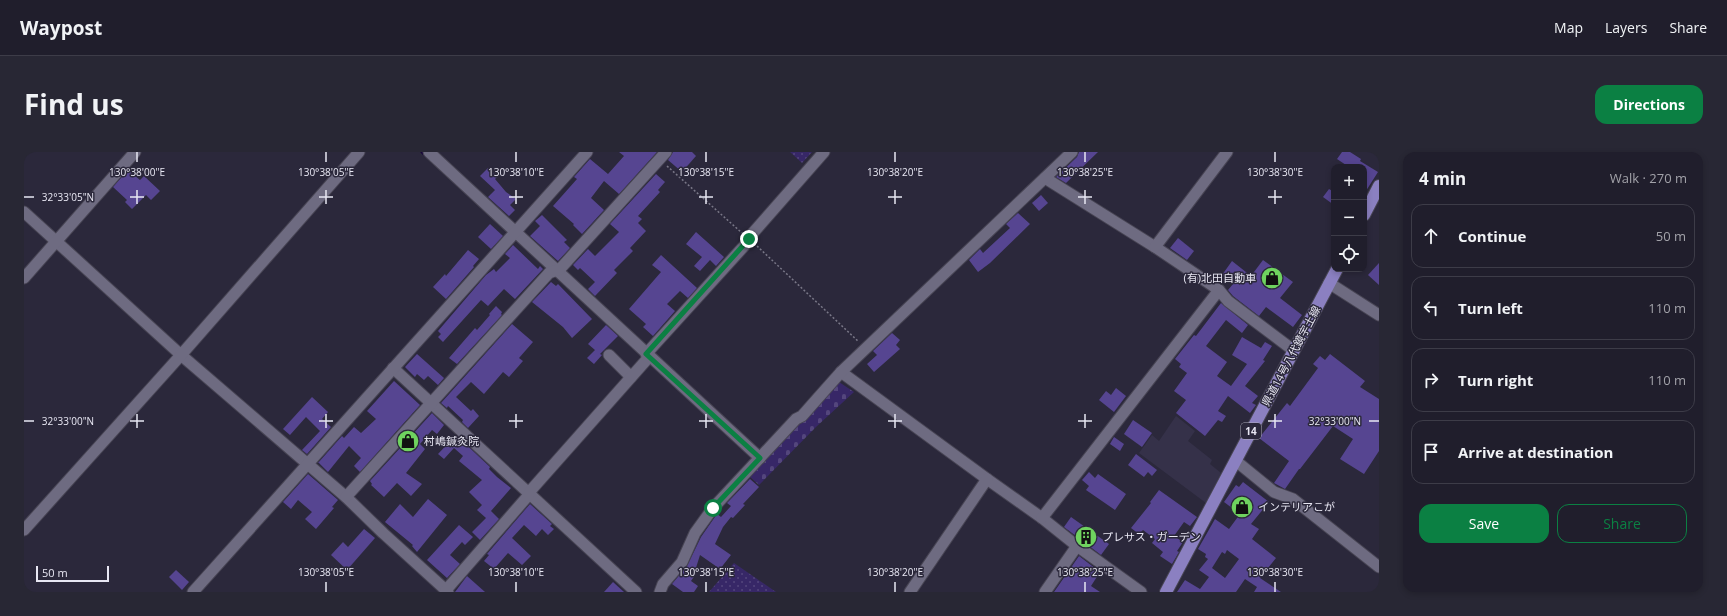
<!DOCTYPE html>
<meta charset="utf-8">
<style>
:root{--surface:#201e2c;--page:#282734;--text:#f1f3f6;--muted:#a2a2a9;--line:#3d3c48;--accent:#0b8043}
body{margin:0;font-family:"Open Sans","Noto Sans JP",sans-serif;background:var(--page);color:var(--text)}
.controls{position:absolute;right:12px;top:12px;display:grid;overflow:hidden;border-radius:8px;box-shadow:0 2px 6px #0003}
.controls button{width:36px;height:36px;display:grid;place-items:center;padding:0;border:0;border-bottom:1px solid var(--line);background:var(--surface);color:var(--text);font:20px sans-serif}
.scale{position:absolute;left:12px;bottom:10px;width:73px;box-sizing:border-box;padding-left:4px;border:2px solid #e8e7f3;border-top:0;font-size:11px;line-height:14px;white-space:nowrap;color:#e8e7f3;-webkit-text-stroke:3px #2b283b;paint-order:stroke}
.stop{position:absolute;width:12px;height:12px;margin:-9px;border:3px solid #0b8043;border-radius:50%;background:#fff}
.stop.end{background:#0b8043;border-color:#fff;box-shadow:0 1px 4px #0008}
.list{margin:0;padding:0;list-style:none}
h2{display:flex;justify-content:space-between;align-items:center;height:52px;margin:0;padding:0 16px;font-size:17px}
h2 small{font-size:13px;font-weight:400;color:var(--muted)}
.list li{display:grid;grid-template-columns:26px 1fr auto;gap:12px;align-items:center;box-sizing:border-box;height:64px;margin:0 8px 8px;padding:0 8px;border:1px solid var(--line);border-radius:12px}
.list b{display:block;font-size:15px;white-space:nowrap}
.list em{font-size:13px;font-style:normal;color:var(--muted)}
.actions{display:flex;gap:8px;padding:12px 16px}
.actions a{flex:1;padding:9px 0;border:1px solid var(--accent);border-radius:12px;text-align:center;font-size:14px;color:var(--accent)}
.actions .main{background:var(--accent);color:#fff}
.icon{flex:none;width:22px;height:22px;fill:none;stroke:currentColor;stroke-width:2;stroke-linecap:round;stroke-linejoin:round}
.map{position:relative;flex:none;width:1355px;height:440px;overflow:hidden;border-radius:12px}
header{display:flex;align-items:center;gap:24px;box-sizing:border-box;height:56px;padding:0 20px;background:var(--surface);border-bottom:1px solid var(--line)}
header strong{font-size:19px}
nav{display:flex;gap:22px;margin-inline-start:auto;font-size:14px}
.intro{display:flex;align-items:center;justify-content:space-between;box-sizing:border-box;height:96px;padding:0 24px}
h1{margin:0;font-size:28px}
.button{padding:10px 18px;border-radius:12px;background:var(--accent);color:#fff;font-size:14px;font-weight:700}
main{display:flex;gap:24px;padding:0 24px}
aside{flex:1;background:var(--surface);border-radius:12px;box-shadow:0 2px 6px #0003}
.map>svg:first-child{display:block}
</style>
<header>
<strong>Waypost</strong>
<nav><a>Map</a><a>Layers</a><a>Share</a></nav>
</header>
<div class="intro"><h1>Find us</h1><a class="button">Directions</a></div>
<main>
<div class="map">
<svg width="1355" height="440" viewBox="0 0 1355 440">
<defs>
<pattern id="green-dots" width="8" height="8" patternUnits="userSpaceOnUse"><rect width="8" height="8" fill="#372767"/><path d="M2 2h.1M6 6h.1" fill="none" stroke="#54467d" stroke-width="1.8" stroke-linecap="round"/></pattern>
<pattern id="cemetery-stones" width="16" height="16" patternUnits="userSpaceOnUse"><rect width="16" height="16" fill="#372767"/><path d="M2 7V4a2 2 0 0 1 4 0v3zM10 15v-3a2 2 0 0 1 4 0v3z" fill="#54467d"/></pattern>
</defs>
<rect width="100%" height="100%" fill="#2b283b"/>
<polygon fill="#353149" points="1152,264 1171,279 1164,289 1188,308 1186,312 1197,321 1182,351 1115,301 1128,283 1135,289"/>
<g fill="url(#green-dots)">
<polygon points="766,0 788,0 778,11"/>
<polygon points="710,411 752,440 685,440"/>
</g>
<polygon fill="url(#cemetery-stones)" points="815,230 830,240 792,275 735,333 725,324"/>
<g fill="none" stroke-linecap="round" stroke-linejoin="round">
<polyline stroke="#160339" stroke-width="3" points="398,0 402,4"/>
</g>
<g fill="#564591" fill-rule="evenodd">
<polygon points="595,0 633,0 595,42 580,29 567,46 580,58 558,82 549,73 550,72 529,54 553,27 550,25 566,7 584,22 600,4"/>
<polygon points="649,0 668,0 672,4 658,20 644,8"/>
<polygon points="1055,0 1074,0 1042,31 1032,25 1053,5"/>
<polygon points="1318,0 1326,0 1337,7 1336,9 1354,20 1340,42 1340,15 1325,15 1313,7"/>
<polygon points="464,16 473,25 471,27 482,40 492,47 486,53 491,58 485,64 464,45 471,38 456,24"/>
<polygon points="104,18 116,28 120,24 136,39 127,48 122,43 108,57 101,50 103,48 89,35"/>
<polygon points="632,22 641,30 634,38 636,40 614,64 618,67 614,71 622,79 606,96 609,99 590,118 593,121 571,144 564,137 571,130 556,116 554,118 549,113 564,97 571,104 595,80 586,72"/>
<polygon points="1305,37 1310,40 1310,53 1299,45"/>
<polygon points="1017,43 1024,51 1015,59 1008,51"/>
<polygon points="994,61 1006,72 966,111 954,120 945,108 956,97 959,101 986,76 982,72"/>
<polygon points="518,63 543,88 540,90 546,96 534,109 506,84 516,74 511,69"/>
<polygon points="466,72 479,84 467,97 454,85"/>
<polygon points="672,80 700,105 692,114 686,108 676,119 670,114 678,105 662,92"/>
<polygon points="1154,86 1170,99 1163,108 1146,96"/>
<polygon points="489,93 514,117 516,114 519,117 491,147 480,137 464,154 457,148 419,190 414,185 417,182 414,179 462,123 470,117 472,120 486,106 481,102"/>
<polygon points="444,98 455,107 449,114 450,115 422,147 409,135 421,122 422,124"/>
<polygon points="637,103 673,136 664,146 656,139 643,152 651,159 629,184 619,175 622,172 605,157 637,120 628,113"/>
<polygon points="1239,108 1269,130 1256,146 1278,163 1269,175 1242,155 1235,164 1209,144 1204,138 1209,132 1198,123 1208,109 1227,124"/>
<polygon points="1355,111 1355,133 1344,123"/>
<polygon points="527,130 532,134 534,132 568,167 548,186 539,175 508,150"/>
<polygon points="1197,151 1224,173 1218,181 1202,168 1182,194 1203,210 1193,224 1207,234 1223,212 1208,203 1218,185 1237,196 1241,190 1248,194 1239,208 1241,209 1221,234 1234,244 1228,251 1232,253 1226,261 1204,244 1194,259 1202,264 1198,270 1194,268 1181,284 1152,261 1162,248 1150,239 1163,221 1155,215 1157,212 1151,207 1170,183 1172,184"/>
<polygon points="472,154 478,160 477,162 478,163 433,212 425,206 451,176 453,178 466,163 465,162"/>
<polygon points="488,172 509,190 495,206 499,209 485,225 479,220 460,242 447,230 432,245 447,259 449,257 455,264 444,276 438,270 439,268 424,254 423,256 417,251"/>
<polygon points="582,173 594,184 576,202 578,203 570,212 563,206 571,198 564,192"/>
<polygon points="868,181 876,188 872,193 876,197 850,220 843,212 853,203 849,199"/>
<polygon points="393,202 420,226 414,233 404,224 400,228 393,222 391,225 381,215"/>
<polygon points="1306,202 1341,229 1336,235 1355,247 1355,299 1340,322 1316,307 1329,287 1309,274 1276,317 1275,317 1261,337 1250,331 1265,309 1235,286 1263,251 1266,254 1294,216 1289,212 1296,204 1301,208"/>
<polygon points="370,229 396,253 336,320 330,314 337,306 325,294 304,320 295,311 294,311 318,284 320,286 330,275 337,281 352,267 343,259"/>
<polygon points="1092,236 1102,244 1090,260 1075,248 1082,239 1087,243"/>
<polygon points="288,245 304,260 298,267 307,275 283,302 278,298 296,279 282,265 266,283 259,277"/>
<polygon points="408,261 420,273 413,282 408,278 396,292 401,297 382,321 398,332 387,344 373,331 360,345 347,333 348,332 346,329"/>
<polygon points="1109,268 1128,281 1118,295 1100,282"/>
<polygon points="432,283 466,315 465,317 473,325 487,336 467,359 475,367 456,388 448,380 462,366 453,358 458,353 445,340 458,328 435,309 439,304 430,296 420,307 414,302"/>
<polygon points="1090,285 1100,292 1096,299 1086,292"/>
<polygon points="1112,302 1133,318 1128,324 1124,320 1120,325 1104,313"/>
<polygon points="1065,320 1071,326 1074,322 1102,342 1091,358 1062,338 1065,334 1058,328"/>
<polygon points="284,322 314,348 308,355 310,356 292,377 281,367 288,360 274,348 267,357 259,350"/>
<polygon points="726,327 735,335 719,352 721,353 709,366 707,365 699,375 691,392 707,403 696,417 676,403 671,419 673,420 667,429 674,434 670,440 659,440 648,432 663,414 677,385 693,362 697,365 707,354 703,351"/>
<path d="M1219,330L1245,350L1227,372L1235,377L1228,387L1252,406L1236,426L1257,440H1230L1233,435L1221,427L1212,440H1153L1161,428L1176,437L1185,425L1175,418L1184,407L1181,405L1182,402L1174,397L1191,367L1205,377L1216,362L1200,350L1212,333L1215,335ZM1203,398L1215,407L1201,426L1188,416L1198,400L1201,402Z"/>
<polygon points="1135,338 1173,365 1166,374 1160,370 1150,384 1159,390 1153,399 1155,400 1148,412 1136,404 1139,400 1128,391 1131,387 1119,378 1115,382 1107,376 1127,351 1126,350"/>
<polygon points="404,347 423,363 393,400 388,394 389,393 361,370 376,352 389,365"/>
<polygon points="506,352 528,372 526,374 530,377 524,383 518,377 512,384 500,373 488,386 507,404 498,413 484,401 470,417 460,409 465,403 463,402"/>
<polygon points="1047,365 1085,392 1077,403 1040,375"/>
<polygon points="435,373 449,385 441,393 438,390 426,403 436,412 423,426 403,408"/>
<polygon points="340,377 351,386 323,418 307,403 319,390 324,395"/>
<polygon points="1055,404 1076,420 1067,434 1076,440 1030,440"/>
<polygon points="152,418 165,430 158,438 145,425"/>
<polygon points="443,424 461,440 431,440"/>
<polygon points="589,430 600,440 580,440"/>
</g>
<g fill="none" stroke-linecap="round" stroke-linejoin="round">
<g stroke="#474453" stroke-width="13">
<g id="street">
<polyline points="405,0 736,306"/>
<polyline points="1021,26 1131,95 1195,138 1204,149 1269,198"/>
<polyline points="0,60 157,203 322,345 359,381 424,440"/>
<polyline points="1131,95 1203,0"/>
<polyline points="0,126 111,0"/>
<polyline points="1305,131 1355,163"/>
<polyline points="622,202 721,93 728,82 800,0"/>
<polyline points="585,203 607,225"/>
<polyline points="369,216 612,440"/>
<polyline points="817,220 963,327 1018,366 1053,394 1117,440"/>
<polyline points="1212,309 1250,340 1269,347 1355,415"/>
<polyline points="322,345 525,121 536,117 642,0"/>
<polyline points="1018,366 1195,138"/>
<polyline points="0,378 157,203 335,0"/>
<polyline points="422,438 503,345 508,337 625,205"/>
<polyline points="169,440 563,0"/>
<polyline points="636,440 639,432 658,410 671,381 689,356 772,267 778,264 793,247 817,220 1048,0"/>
<polyline points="886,440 963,327"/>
<polyline points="1021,440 1053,394"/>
</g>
</g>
<g stroke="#474453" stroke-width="14">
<g id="primary">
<polyline points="1340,63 1355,34"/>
<polyline points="1142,440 1313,117"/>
</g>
</g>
<g stroke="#797787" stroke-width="1.5" stroke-dasharray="2 2" stroke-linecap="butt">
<polyline points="643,14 718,81"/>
<polyline points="733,94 835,190"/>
</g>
<use href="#street" stroke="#6e6b81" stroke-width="11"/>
<use href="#primary" stroke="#8b80c1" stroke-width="12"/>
</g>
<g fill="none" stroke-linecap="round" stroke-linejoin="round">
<polyline stroke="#0b8043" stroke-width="5" points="689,356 736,306 622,202 725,87"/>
</g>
<path fill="none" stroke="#e8e7f3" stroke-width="1.5" d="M113,0V10M302,0V10M492,0V10M682,0V10M871,0V10M1061,0V10M1251,0V10M113,38V52M302,38V52M492,38V52M682,38V52M871,38V52M1061,38V52M1251,38V52M0,45H10M106,45H120M295,45H309M485,45H499M675,45H689M864,45H878M1054,45H1068M1244,45H1258M113,262V276M302,262V276M492,262V276M682,262V276M871,262V276M1061,262V276M1251,262V276M0,269H10M106,269H120M295,269H309M485,269H499M675,269H689M864,269H878M1054,269H1068M1244,269H1258M1345,269H1355M302,430V440M492,430V440M682,430V440M871,430V440M1061,430V440M1251,430V440"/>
<defs>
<g id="shop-disc" transform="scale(1.15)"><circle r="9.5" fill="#6fd35f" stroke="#2b283b"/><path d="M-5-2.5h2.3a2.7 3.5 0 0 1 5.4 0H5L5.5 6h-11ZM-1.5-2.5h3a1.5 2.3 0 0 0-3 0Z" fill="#111"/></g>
<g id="building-disc" transform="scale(1.15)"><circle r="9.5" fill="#6fd35f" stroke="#2b283b"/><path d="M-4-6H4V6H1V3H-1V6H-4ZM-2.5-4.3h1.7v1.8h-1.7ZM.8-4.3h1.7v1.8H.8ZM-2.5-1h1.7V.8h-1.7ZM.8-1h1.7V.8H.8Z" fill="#111"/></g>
</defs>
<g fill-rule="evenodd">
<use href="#shop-disc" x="1248" y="126"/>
<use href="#shop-disc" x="384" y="289"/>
<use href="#shop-disc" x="1218" y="355"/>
<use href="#building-disc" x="1062" y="385"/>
</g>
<g text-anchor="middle" stroke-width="3" stroke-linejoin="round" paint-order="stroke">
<rect fill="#2b283b" stroke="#afaebc" stroke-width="1" x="1217" y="271" width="20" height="16" rx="3"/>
<g font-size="10" font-weight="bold" fill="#e8e7f3">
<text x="1227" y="283">14</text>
</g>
<g font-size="11" fill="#e8e7f3" stroke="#2b283b" text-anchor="start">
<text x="1232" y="130" text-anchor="end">(有)北田自動車</text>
<text x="400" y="293">村嶋鍼灸院</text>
<text x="1234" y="359">インテリアこが</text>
<text x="1078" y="389">プレサス・ガーデン</text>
</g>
<g font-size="11" fill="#e8e7f3" stroke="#2b283b">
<text transform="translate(1267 204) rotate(-62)" y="4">県道14号八代鏡宇土線</text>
</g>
</g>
<g font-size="10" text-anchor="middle" fill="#e8e7f3" stroke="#2b283b" stroke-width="3" stroke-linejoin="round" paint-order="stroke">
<text x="113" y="24">130°38'00"E</text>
<text x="302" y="24">130°38'05"E</text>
<text x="492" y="24">130°38'10"E</text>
<text x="682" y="24">130°38'15"E</text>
<text x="871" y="24">130°38'20"E</text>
<text x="1061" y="24">130°38'25"E</text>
<text x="1251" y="24">130°38'30"E</text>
<text x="44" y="49">32°33'05"N</text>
<text x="44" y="273">32°33'00"N</text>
<text x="1311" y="273">32°33'00"N</text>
<text x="302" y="424">130°38'05"E</text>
<text x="492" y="424">130°38'10"E</text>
<text x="682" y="424">130°38'15"E</text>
<text x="871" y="424">130°38'20"E</text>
<text x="1061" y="424">130°38'25"E</text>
<text x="1251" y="424">130°38'30"E</text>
</g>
</svg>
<div class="controls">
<button>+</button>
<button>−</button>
<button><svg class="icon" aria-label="locate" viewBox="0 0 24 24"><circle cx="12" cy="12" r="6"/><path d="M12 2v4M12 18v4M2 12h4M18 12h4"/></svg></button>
</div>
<div class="scale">50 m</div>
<div class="stop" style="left:689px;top:356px"></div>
<div class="stop end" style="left:725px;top:87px"></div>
</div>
<aside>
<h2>4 min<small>Walk · 270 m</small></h2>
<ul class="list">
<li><svg class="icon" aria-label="ahead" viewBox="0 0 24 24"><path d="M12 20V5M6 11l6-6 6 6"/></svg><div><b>Continue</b></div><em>50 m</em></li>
<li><svg class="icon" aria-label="left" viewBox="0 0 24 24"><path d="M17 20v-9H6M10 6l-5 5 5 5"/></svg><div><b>Turn left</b></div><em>110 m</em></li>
<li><svg class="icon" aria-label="right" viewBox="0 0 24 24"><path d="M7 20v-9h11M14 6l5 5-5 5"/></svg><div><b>Turn right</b></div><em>110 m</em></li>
<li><svg class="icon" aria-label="arrive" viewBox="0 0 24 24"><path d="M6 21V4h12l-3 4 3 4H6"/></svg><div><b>Arrive at destination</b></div></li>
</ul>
<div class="actions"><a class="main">Save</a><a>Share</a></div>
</aside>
</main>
